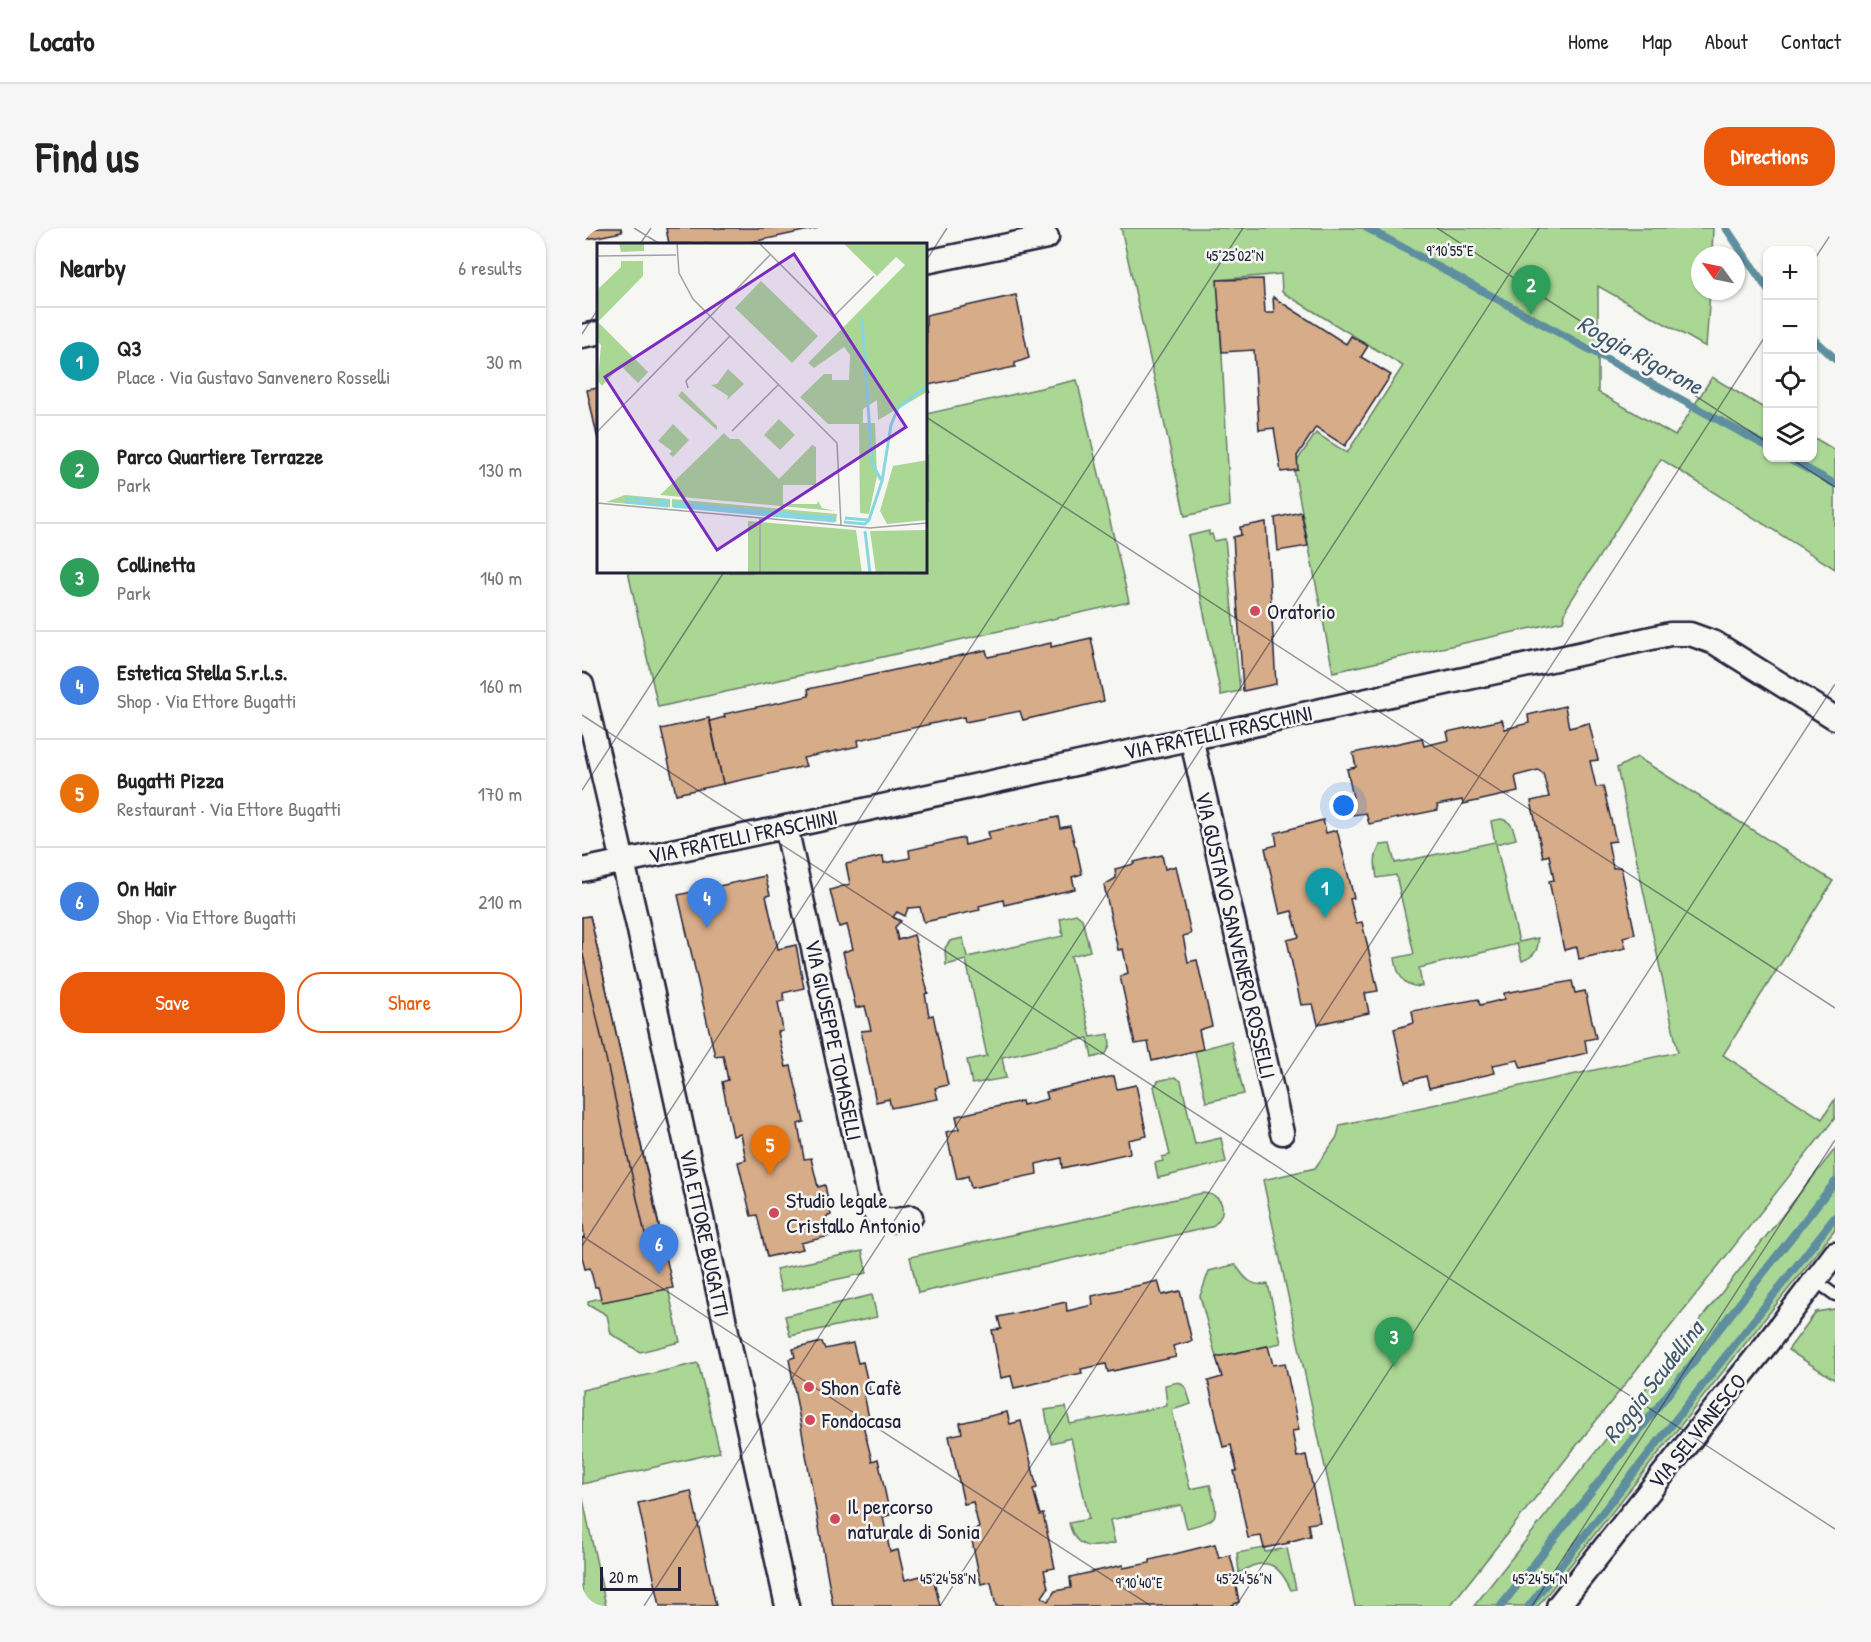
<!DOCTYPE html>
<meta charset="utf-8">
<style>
:root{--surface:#fff;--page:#f6f6f6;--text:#222;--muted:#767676;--line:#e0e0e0;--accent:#ea580c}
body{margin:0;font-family:"Patrick Hand",sans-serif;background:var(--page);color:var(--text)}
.controls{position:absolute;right:18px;top:18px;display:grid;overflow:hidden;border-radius:12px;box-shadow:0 2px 4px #0004}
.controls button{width:54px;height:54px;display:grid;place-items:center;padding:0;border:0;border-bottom:2px solid var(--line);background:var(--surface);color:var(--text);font:30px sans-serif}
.compass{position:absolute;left:1109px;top:18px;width:54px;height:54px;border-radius:50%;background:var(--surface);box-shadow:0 2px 4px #0004;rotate:303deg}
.scale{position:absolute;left:18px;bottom:15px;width:81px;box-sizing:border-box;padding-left:6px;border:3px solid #22223b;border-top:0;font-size:16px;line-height:21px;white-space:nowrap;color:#22223b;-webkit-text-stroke:4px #f6f6f2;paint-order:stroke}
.you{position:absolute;left:762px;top:578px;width:21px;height:21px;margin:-15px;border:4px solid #fff;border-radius:50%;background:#1a73e8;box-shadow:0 0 0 9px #1a73e833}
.badge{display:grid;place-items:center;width:39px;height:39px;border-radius:50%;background:var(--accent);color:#fff;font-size:20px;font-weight:700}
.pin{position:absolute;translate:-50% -50px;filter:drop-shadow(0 2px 3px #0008)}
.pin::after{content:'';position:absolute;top:32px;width:21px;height:18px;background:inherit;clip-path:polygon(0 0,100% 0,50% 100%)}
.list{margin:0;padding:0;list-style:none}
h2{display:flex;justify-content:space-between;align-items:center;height:78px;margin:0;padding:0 24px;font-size:26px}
h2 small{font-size:20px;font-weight:400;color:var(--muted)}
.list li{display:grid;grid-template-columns:39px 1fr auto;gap:18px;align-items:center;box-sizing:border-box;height:108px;padding:0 24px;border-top:2px solid var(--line)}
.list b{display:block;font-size:22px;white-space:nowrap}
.list p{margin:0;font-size:20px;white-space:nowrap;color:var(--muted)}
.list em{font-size:20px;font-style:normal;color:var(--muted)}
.actions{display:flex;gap:12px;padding:18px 24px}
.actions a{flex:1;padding:14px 0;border:2px solid var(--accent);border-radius:24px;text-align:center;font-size:21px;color:var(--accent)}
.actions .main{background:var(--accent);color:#fff}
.icon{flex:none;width:33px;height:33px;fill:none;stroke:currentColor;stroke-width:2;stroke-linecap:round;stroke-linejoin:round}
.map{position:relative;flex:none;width:1253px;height:1378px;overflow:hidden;border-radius:24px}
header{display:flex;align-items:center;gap:36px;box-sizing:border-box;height:84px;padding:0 30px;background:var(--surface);border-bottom:2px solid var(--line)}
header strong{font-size:28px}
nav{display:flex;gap:33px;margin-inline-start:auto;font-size:21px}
.intro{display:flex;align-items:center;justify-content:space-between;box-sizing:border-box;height:144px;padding:0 36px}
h1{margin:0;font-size:42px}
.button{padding:15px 27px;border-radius:24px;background:var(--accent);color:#fff;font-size:21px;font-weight:700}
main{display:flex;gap:36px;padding:0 36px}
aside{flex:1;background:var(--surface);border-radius:24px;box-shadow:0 2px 4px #0004}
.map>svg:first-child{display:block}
</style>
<header>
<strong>Locato</strong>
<nav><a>Home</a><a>Map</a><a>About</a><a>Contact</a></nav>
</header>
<div class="intro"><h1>Find us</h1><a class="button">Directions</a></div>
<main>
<aside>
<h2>Nearby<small>6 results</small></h2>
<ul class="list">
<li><span class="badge" style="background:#0f9aa8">1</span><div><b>Q3</b><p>Place · Via Gustavo Sanvenero Rosselli</p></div><em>30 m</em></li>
<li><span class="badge" style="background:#2e9e5b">2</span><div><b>Parco Quartiere Terrazze</b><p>Park</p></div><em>130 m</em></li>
<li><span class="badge" style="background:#2e9e5b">3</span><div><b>Collinetta</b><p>Park</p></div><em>140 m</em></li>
<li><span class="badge" style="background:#3f7fe0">4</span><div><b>Estetica Stella S.r.l.s.</b><p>Shop · Via Ettore Bugatti</p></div><em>160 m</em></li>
<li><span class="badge" style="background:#e8710a">5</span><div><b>Bugatti Pizza</b><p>Restaurant · Via Ettore Bugatti</p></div><em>170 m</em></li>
<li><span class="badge" style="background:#3f7fe0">6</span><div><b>On Hair</b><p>Shop · Via Ettore Bugatti</p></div><em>210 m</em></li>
</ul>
<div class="actions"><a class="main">Save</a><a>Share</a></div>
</aside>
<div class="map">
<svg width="1253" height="1378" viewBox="0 0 1253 1378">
<rect width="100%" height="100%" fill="#f6f6f2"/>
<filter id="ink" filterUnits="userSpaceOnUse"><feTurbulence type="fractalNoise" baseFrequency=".0167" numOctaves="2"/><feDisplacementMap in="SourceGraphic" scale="12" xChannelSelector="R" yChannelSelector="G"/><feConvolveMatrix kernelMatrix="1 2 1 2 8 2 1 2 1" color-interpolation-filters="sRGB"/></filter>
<g filter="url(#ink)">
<g fill="#abd795" stroke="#667c68" stroke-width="1.5">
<polygon points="539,0 1131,0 1130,27 1118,27 1118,63 1128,63 1124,119 1016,58 1016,164 1093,208 1130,149 1185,182 1186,230 1230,230 1231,209 1253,222 1253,341 1079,231 985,379 981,393 751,444 712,242 715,233 734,205 765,225 821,138 700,64 699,46 636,52 648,278 603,288"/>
<polygon points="495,152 547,374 76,479 46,344 344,344 344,186"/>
<polygon points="627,303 627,307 630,306 632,313 643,311 658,463 639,467 606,308"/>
<polygon points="1055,529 1251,653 1141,827 1240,891 1253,871 1253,890 868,1378 773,1378 681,952 733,940 755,909 758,897 1096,824 1035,540"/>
<path d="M919,591C931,594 931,600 934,611L914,616L937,714L956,710C957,723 951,729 940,733L935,716L837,740L840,758C822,761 815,746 813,730L832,726L814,647L795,650C793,637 791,628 799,617L808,616L813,635L913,614L909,593Z"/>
<polygon points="494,686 500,691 508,723 489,728 509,809 527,806 528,817 524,826 510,830 506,810 420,829 424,850 390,856 385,832 405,828 384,732 364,737 363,720 368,713 381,710 385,729 481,708 478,690"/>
<polygon points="649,813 662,866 624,874 613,823"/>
<polygon points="593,849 599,853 613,916 639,910 644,934 576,950 573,935 581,933 580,929 588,927 572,859 576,853"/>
<polygon points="1253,921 1253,1002 956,1378 892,1378"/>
<path d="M621,965C643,966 647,987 629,999L336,1065L328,1029Z"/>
<polygon points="280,1023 285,1045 199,1063 194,1041"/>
<path d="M651,1037H654C662,1050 669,1059 686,1056L699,1115L634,1129L618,1068L627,1043Z"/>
<polygon points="86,1060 98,1114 58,1124 29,1106 25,1087 6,1076 6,1073 18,1070 20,1074"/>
<polygon points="290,1067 295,1089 208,1108 203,1088"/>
<polygon points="1253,1081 1253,1152 1206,1122 1234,1084"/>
<polygon points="116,1135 138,1224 0,1256 0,1162"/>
<path d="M597,1154L604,1160L609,1176L590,1182L608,1261L628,1257C636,1290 640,1291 605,1300L599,1277L528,1292L533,1315C509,1320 494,1323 487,1295L507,1291L489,1210L469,1215L463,1182L484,1179L488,1196L585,1178L583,1157Z"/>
<polygon points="0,1267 24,1378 0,1378"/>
<path d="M682,1320L683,1324L705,1320L714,1361L709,1362C697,1336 684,1327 657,1345L655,1325Z"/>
</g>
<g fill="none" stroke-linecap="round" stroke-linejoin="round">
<g stroke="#5f8f9f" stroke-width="8">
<polyline points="785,0 1186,219"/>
<polyline points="1144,0 1186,62"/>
<polyline points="1230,109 1253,131"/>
<polyline points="1205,230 1253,256"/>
<polyline points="919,1378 1253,954"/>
<polyline points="947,1378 1253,989"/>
</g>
</g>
<g fill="#d7ac88" stroke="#22223b" stroke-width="1.5">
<polygon points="0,0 39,0 40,4 0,12"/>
<polygon points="84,0 236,0 161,16 87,16"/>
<polygon points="681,51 683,85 692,85 691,69 764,116 769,108 786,118 779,129 809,147 763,218 734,199 715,228 716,242 699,244 692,200 677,202 672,122 640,124 635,52"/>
<polygon points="434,67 447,130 433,135 433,139 346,157 348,164 344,165 344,87"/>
<polygon points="16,160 16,212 5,162"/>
<polygon points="719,284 726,318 696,323 693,290"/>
<polygon points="684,294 694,456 661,463 651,309 659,307 658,299"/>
<polygon points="509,410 522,473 441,492 438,483 383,494 382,489 344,497 276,512 277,518 221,530 224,538 141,556 128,493 143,489 142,486 227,468 226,461 404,422 406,429 469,415 469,419"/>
<polygon points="983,478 987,500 1007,495 1016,532 1008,533 1014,559 1021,558 1034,613 1026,614 1031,640 1039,639 1053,706 1041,709 1044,720 997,731 995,719 982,722 967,653 972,652 967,627 961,629 949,573 967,569 961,545 956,542 933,548 936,564 881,576 880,572 855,577 856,582 787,596 784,585 771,587 768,569 771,569 765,541 774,539 771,525 840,510 842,518 867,512 865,504 920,492 923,501 947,495 946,487"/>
<polygon points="127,490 141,556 94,566 79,501"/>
<polygon points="476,589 478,600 488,598 493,618 494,618 500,646 490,649 493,661 422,677 421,672 397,678 398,682 342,694 338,679 326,680 323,688 315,684 311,689 319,693 313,699 316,712 332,707 346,765 343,766 347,788 351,787 366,857 353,860 356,871 309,880 307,871 294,874 279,803 289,802 283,778 274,780 261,724 271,721 265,697 257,699 248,662 268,656 264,636 301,628 302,635 328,630 327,622 382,610 383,617 408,611 406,604"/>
<polygon points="741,592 744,605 755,602 772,670 768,671 774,695 780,694 796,763 783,765 787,785 736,796 731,776 719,777 705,712 717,709 710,683 698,686 683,620 695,617 693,605"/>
<polygon points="580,627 583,641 594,638 609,706 601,708 606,734 615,732 630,798 617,802 621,821 570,833 566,814 553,816 538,748 546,745 541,721 536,722 522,657 534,650 533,641 552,636 552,634"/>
<polygon points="183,648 188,667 184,668 196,721 214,717 222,760 201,765 202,773 196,774 201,803 196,804 204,839 209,838 222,894 216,896 222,931 229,930 236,959 243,957 249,987 244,989 248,1008 219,1015 221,1021 185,1029 175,987 169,988 156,934 164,932 159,906 151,908 140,854 146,852 141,827 133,828 96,667"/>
<polygon points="8,688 91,1060 20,1074 16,1059 13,1059 8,1040 3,1041 0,1029 0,1010 2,1010 0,979 2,979 0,968 0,689"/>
<polygon points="8,688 79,1008 64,1011 0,722 0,689"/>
<polygon points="990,753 993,765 1003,763 1014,810 1003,812 1005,825 939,840 936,832 911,837 913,845 847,860 844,848 823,854 812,801 832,795 830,783 896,771 898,777 923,771 922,765"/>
<polygon points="532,848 535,861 554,857 565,908 546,912 548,925 480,940 479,930 454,936 455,946 389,960 386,948 375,951 364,904 377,901 374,888 440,873 441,877 466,871 464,864"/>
<polygon points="576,1053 580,1067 598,1063 610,1113 591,1118 594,1129 526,1144 524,1136 499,1141 500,1145 432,1160 429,1148 419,1150 410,1102 419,1101 416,1089 484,1074 485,1083 511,1077 510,1068"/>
<polygon points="240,1114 243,1121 271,1115 276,1135 281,1134 288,1164 282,1166 288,1195 281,1197 290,1233 296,1231 308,1287 301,1289 308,1324 316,1322 323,1352 350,1345 358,1378 251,1378 207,1131 213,1129 211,1121"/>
<polygon points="686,1118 691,1137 703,1135 717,1202 710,1203 715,1229 724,1227 738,1294 726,1296 728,1308 706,1314 707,1315 682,1320 679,1308 666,1310 652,1243 655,1243 649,1217 641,1219 626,1153 640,1149 634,1129"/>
<polygon points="425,1184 428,1196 439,1193 455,1260 451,1261 458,1287 461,1286 473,1340 462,1342 466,1360 460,1369 466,1373 473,1363 489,1360 488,1349 541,1337 541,1340 568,1335 568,1332 633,1316 637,1330 648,1327 656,1357 654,1358 657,1374 648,1378 414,1378 409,1354 399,1356 388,1303 397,1300 391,1274 382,1276 367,1208 380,1205 378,1195"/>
<polygon points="109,1263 134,1378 78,1378 56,1275"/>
</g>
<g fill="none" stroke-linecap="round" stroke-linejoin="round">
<g stroke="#22223b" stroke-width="15">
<polyline id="lane" points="1232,1052 1253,1067"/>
</g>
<g stroke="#22223b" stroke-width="27">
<g id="street">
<polyline points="344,34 465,9"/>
<polyline points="0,108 16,105"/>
<polyline points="0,457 56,698 205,1378"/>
<polyline points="609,509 700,905"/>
<path d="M204,599L288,977C298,996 310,994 329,989"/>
<polyline points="0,642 204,599 1088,406 1108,406 1133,415 1253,490"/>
<polyline points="976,1378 1183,1118 1253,1026"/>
</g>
</g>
<use href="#lane" stroke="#f6f6f2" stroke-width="10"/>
<use href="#street" stroke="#f6f6f2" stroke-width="22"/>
</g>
</g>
<path fill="none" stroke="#22223b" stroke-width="1.5" stroke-opacity="0.45" d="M52,0L78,16M855,0L1186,215M58,16L69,0M344,33L365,0M1230,35L1253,0M0,106L16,81M344,189L1253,780M1208,230L1253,259M0,487L1253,1301M0,562L142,344M0,1008L569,1378M0,1018L661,0M62,1378L957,0M358,1378L1186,104M654,1378L1253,456M950,1378L1253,912M1246,1378L1253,1368"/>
<g fill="#d1495b" stroke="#f6f6f2" stroke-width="2">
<circle cx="673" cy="383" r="6"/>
<circle cx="192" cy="985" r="6"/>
<circle cx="227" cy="1159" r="6"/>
<circle cx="228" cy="1192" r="6"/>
<circle cx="253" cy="1291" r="6"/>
</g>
<g text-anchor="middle" stroke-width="5" stroke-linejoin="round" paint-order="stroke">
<g font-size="22" fill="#22223b" stroke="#f6f6f2" text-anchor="start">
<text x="685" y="391">Oratorio</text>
<text x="204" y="980">Studio legale<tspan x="204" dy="25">Cristallo Antonio</tspan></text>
<text x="239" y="1167">Shon Cafè</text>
<text x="240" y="1200">Fondocasa</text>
<text x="265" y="1286">Il percorso<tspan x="265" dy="25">naturale di Sonia</tspan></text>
</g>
<g font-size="22" fill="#22223b" stroke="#f6f6f2">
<text transform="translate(636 504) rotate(-12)" y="8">VIA FRATELLI FRASCHINI</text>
<text transform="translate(161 608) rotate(-12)" y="8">VIA FRATELLI FRASCHINI</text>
<text transform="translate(654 707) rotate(77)" y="8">VIA GUSTAVO SANVENERO ROSSELLI</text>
<text transform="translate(252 812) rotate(78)" y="8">VIA GIUSEPPE TOMASELLI</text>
<text transform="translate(123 1005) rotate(78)" y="8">VIA ETTORE BUGATTI</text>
<text transform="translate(1115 1203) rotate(-51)" y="8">VIA SELVANESCO</text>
</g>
<g font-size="24" font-style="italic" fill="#40586d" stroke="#f6f6f2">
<text transform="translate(1058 127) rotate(29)" y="8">Roggia Rigorone</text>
<text transform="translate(1071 1154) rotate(-52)" y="8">Roggia Scudellina</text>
</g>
</g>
<g transform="translate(15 15)">
<rect width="330" height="330" fill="#f6f6f2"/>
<path d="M22,0H47V8L24,9ZM246,0H330V149L281,177L280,157L266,166V180H278L280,233L272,271L263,270L262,181H231L203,154L227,131H235V137H252L253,112L247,104L217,125L211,120L308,22L299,14L280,33ZM24,18H46V33L1,79L51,129L41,140L24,123L5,143L1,138L4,102L0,98V47L24,24ZM164,38L221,93L195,120L138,65ZM131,126L147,141L130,157L131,153L114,142L120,141ZM85,148L120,183V187L81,153ZM182,176L198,192L183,207L167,192ZM76,181L92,197L76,214L72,211L75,208L61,198ZM127,190L133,196H142L182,236L215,202L219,204V242H186V261H220L221,258L225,265L238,268L63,252ZM330,217V277L290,281L283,268L296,223ZM28,252L73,256V264L9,259ZM75,256L240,271L239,279L75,264ZM151,278L259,287L265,330H151ZM330,287V330H279L273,288Z" fill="#abd795"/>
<path fill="none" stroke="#87d7e1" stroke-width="3" d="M265,75L275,220L284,237M29,255L72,259M28,259L71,263M76,260L238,275M76,263L238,278M248,275L271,277M247,279L268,281L272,277L285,238L294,182L301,165L330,143M268,288L273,330"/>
<path fill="none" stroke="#a1a1a9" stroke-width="1.5" d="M80,0L82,30L96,56L240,200L244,283M162,0L238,76M0,13L79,12M236,74L277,33M91,145L89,138L133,93M135,188L182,141M0,189L173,12M0,260L273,285L330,280M163,275V330"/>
<path fill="#7b2cbf" fill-opacity="0.15" stroke="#7b2cbf" stroke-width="3" d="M197,11L309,184L120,307L8,134Z"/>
<rect width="330" height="330" fill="none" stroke="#22223b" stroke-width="3"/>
</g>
<g font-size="15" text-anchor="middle" fill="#22223b" stroke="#f6f6f2" stroke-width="5" stroke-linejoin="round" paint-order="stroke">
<text x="868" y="28">9°10'55"E</text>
<text x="653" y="33">45°25'02"N</text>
<text x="366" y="1356">45°24'58"N</text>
<text x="662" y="1356">45°24'56"N</text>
<text x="958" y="1356">45°24'54"N</text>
<text x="557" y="1360">9°10'40"E</text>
</g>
</svg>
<div class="controls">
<button>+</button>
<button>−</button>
<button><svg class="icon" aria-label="locate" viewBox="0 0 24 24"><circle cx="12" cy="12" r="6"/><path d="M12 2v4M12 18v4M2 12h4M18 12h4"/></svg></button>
<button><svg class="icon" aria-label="layers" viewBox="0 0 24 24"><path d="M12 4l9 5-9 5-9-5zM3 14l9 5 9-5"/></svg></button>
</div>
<svg class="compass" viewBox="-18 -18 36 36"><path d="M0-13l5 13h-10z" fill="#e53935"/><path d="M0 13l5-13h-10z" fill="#767676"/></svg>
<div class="scale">20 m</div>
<div class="you"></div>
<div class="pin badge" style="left:743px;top:690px;background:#0f9aa8">1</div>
<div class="pin badge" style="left:949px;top:87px;background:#2e9e5b">2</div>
<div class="pin badge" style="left:812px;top:1139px;background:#2e9e5b">3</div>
<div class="pin badge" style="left:125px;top:700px;background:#3f7fe0">4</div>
<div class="pin badge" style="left:188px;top:947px;background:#e8710a">5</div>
<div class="pin badge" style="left:77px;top:1046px;background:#3f7fe0">6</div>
</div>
</main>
